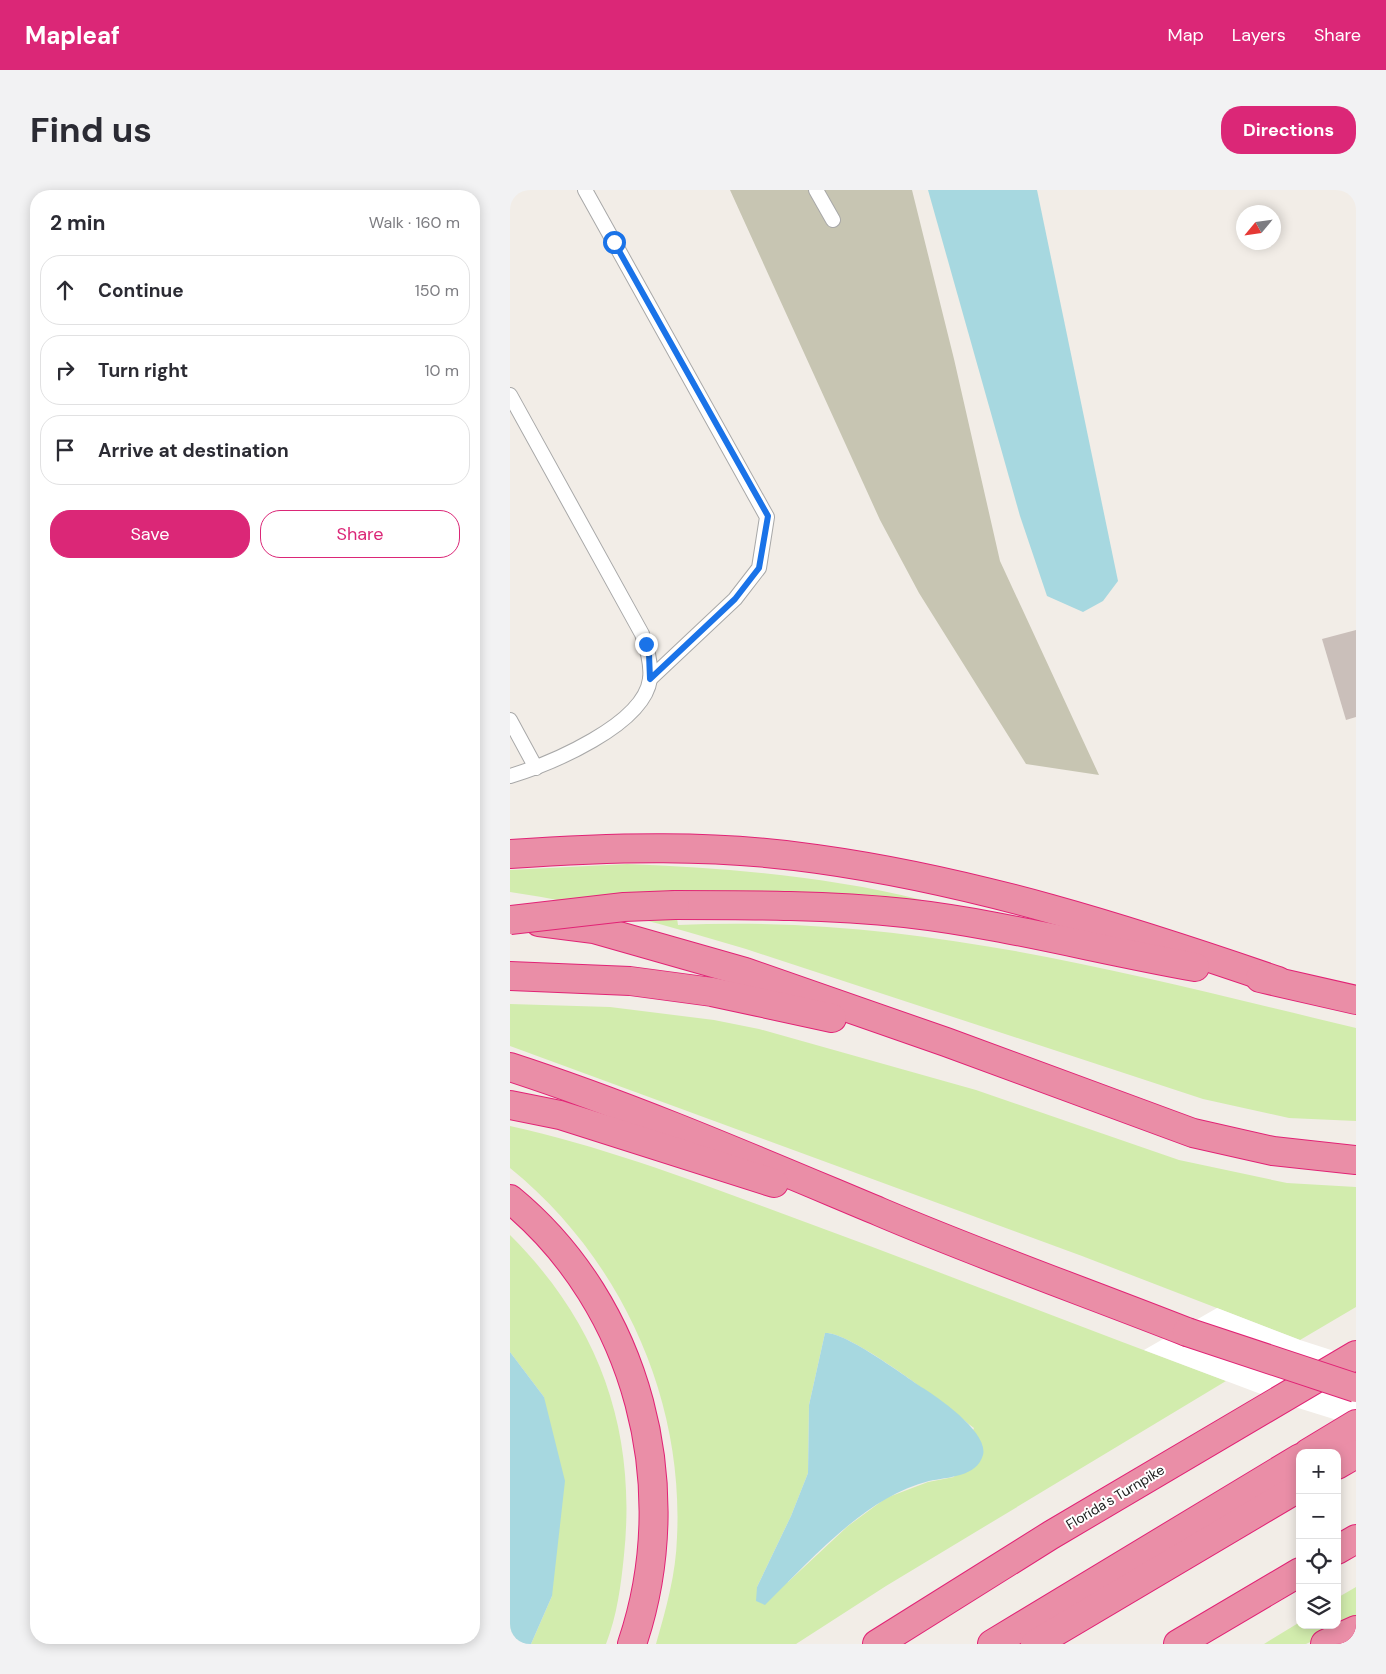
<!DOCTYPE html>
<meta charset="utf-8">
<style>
:root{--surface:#fff;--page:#f2f2f3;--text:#2b2b33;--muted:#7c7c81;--line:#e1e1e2;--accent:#db2777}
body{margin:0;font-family:"DM Sans",sans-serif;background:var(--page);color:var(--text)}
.controls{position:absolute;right:15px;bottom:15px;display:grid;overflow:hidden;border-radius:10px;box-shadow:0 2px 12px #0003}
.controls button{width:45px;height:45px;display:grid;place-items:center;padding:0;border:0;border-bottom:1px solid var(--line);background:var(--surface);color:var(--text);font:25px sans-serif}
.compass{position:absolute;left:726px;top:15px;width:45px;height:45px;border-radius:50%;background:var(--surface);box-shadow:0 2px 12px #0003;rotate:241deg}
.stop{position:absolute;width:15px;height:15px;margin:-11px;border:4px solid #1a73e8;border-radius:50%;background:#fff}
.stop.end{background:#1a73e8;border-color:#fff;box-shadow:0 1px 5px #0008}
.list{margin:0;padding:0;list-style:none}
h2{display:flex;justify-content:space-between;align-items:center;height:65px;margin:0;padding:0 20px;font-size:21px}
h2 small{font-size:16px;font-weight:400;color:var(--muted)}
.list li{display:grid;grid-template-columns:32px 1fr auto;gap:15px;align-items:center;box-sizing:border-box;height:70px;margin:0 10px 10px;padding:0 10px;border:1px solid var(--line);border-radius:20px}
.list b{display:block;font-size:19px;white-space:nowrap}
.list em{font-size:16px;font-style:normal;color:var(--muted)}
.actions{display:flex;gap:10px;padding:15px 20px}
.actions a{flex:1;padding:11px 0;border:1px solid var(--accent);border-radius:20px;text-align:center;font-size:18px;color:var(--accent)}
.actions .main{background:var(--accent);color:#fff}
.icon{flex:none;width:28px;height:28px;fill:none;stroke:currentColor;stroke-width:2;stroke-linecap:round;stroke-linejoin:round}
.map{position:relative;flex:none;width:846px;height:1454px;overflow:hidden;border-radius:20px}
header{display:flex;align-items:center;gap:30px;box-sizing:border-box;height:70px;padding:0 25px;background:var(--accent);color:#fff}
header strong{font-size:24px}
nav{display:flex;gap:28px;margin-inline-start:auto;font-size:18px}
.intro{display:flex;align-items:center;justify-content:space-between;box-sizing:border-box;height:120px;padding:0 30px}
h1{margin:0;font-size:35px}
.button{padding:12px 22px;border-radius:20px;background:var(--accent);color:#fff;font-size:18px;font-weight:700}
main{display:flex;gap:30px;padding:0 30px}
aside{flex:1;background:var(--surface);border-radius:20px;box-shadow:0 2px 12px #0003}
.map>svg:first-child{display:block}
</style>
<header>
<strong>Mapleaf</strong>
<nav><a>Map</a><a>Layers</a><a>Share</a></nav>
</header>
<div class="intro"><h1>Find us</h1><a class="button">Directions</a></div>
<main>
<aside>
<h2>2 min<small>Walk · 160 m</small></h2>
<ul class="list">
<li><svg class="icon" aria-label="ahead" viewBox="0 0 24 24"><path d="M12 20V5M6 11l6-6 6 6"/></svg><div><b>Continue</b></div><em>150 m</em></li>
<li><svg class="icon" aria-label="right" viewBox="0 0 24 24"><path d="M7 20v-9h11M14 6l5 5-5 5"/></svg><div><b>Turn right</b></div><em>10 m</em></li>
<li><svg class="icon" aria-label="arrive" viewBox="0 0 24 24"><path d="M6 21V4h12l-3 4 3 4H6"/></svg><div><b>Arrive at destination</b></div></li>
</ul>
<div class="actions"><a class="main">Save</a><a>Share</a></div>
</aside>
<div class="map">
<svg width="846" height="1454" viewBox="0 0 846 1454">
<rect width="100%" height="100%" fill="#f2ede7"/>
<polygon fill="#c7c5b2" points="220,0 402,0 444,169 490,371 589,585 516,574 409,403 370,330"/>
<g fill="#d2ecad" fill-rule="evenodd">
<path d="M117,674C216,678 316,686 412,710L253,703L163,702L168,735C405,724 619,784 846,838V931L779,928L693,909L236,759C159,736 80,713 0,702V680Z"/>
<polygon points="0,814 100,817 204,830 249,839 466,900 669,970 777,993 846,997 846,1117 790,1150 572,1066 0,856"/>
<path d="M0,936C99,958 192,994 287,1029C431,1082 573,1138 716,1191L376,1396L286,1454H146C156,1419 166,1384 167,1347C174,1206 109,1066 0,978ZM315,1143C343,1142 439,1218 464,1238L444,1287L418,1292L376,1308L338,1336L278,1392L247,1397L281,1326L298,1283L299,1215Z"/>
<path d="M0,1045C89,1134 127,1239 114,1365C111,1395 107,1426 96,1454H21L42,1406L34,1207L0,1162Z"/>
<polygon points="846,1397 846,1431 796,1454 754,1454 790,1432 790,1435 827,1435 827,1408"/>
</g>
<g fill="#a7d8e0">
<polygon points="418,0 527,0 608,391 593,411 573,422 537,406 510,326"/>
<path d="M315,1143C336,1142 393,1185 413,1198C429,1208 479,1243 473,1265C467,1287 438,1287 419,1291C355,1307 301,1370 255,1415L246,1411L247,1397L281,1326L298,1283L299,1215Z"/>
<polygon points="0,1162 34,1207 55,1291 42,1406 21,1454 0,1454"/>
</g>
<polygon fill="#fff" points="707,1118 790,1150 846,1168 846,1236 785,1217 634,1160"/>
<polygon fill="#cabfba" points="846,440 846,527 836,530 812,449"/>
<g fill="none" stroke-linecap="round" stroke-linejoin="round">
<g stroke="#a8a8a8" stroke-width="16">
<g id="service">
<polyline points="75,0 257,327 249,378 225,409 140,489"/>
<polyline points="306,0 323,30"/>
<path d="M0,205L132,444C137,458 142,474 140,489C134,535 40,574 0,586"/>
<polyline points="0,530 26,578"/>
</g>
</g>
<g stroke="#e12375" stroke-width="30">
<g id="motorway">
<path d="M0,664C101,657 206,654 307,669C465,691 617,739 768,791"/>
<path d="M165,715C242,715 319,715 395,723C493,734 588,760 685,777"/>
<polyline points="29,732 84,739 235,782 436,852 683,943 763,961 846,970"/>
<polyline points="0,786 120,791 202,802 322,828"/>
<polyline points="750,788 846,810"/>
<path d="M0,877C126,918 248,971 370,1022C471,1065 575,1102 677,1142"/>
<polyline points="0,915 50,925 264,993"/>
<path d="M0,1009C129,1115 175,1298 122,1454"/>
<polyline points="798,1263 846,1234"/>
<polyline points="827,1275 846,1264"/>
<polyline points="827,1360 846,1349"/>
<polyline points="367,1454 541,1345 846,1165"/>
<polyline points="482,1454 790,1268"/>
<polyline points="525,1454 790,1297"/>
<polyline points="668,1454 790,1382"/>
<polyline points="815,1454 846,1440"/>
</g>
</g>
<use href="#service" stroke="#fff" stroke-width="14"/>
<use href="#motorway" stroke="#ea8ea7" stroke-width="28"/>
<g stroke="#e12375" stroke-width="30" stroke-linecap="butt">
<g id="motorway-bridge">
<polyline points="0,730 114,717 165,715"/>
<polyline points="677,1142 846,1198"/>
</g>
</g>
<use href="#motorway-bridge" stroke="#ea8ea7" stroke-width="28"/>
</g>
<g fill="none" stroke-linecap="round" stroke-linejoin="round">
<polyline stroke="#1a73e8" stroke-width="6" points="104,52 258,326 249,378 225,409 140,489 139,464 136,454"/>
</g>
<g text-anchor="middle" stroke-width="4" stroke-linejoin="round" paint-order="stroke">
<g font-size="14" fill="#212121" stroke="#fff">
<text transform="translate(605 1307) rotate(-31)" y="5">Florida's Turnpike</text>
</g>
</g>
</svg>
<div class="controls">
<button>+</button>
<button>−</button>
<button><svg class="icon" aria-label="locate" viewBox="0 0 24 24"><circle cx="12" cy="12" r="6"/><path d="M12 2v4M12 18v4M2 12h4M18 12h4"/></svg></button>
<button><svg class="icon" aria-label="layers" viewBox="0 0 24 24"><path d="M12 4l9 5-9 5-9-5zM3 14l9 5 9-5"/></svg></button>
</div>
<svg class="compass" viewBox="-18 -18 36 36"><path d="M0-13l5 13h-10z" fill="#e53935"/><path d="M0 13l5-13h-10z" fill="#7c7c81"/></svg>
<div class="stop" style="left:104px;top:52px"></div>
<div class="stop end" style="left:136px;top:454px"></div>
</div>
</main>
